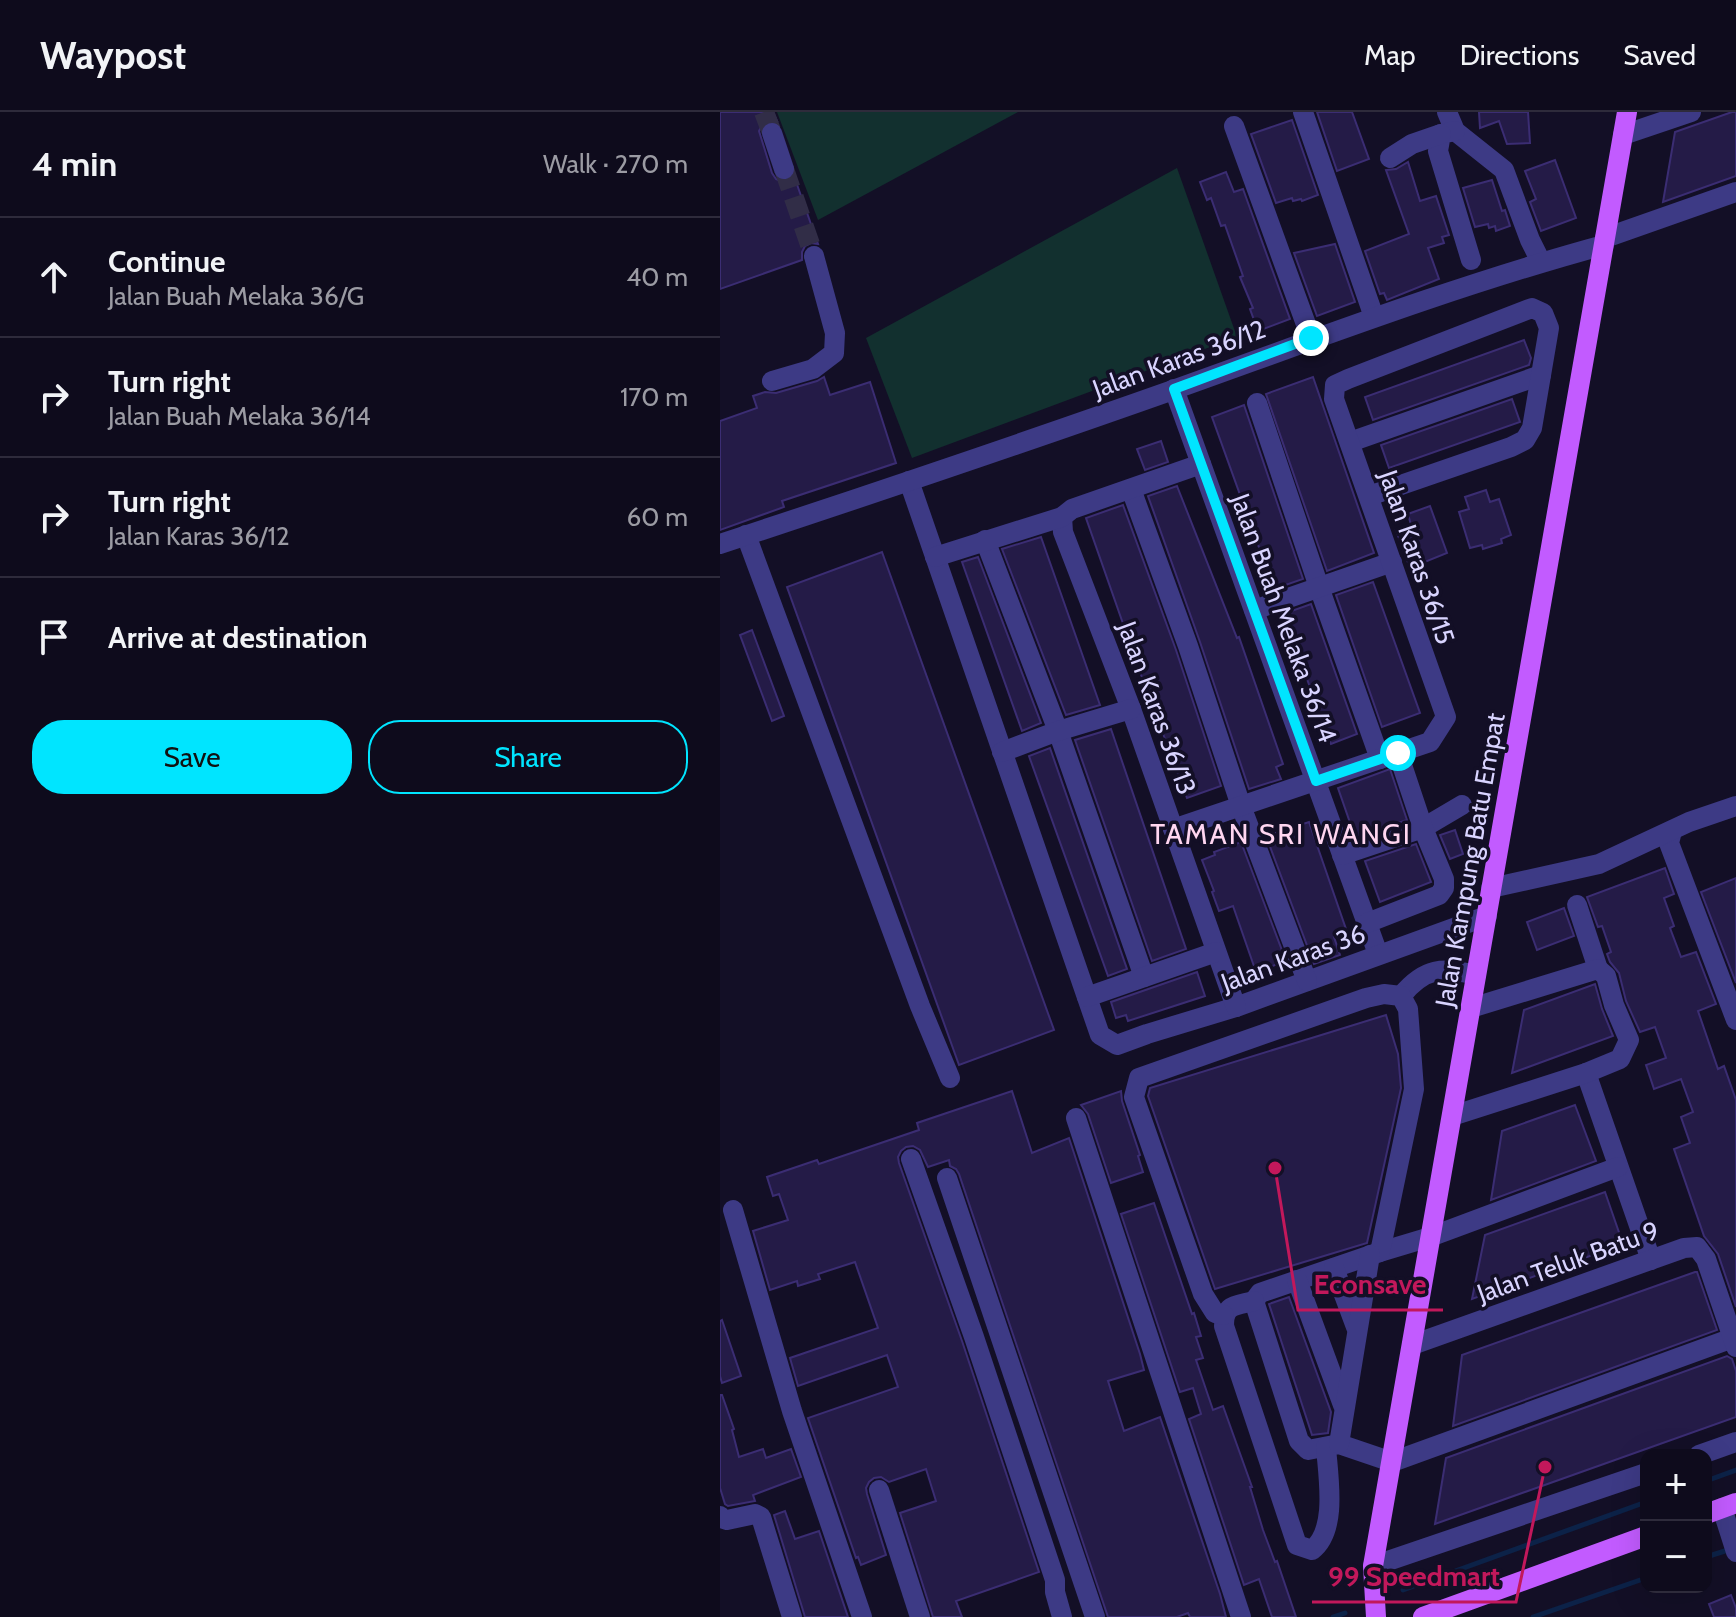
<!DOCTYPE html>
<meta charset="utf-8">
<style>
:root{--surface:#0e0b1c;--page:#171425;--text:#f1f3f6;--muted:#9b9ba3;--line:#2e2b3b;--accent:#00e5ff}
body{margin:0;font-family:Cabin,sans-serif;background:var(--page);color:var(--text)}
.controls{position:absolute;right:24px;bottom:24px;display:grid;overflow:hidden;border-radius:16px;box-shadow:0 8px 32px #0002}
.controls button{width:72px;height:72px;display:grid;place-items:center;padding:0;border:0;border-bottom:2px solid var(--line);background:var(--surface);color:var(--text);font:40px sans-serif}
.stop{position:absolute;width:24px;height:24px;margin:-18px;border:6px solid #00e5ff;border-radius:50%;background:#fff}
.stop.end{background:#00e5ff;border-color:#fff;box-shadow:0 2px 8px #0008}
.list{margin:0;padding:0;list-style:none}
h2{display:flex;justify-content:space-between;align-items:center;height:104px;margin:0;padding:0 32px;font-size:34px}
h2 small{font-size:26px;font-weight:400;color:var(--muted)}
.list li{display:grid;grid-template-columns:52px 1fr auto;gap:24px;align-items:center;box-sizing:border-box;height:120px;padding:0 32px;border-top:2px solid var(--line)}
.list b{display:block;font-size:30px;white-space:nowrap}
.list p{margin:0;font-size:26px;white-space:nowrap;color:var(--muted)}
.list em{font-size:26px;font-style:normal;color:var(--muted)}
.actions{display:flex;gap:16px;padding:24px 32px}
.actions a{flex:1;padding:18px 0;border:2px solid var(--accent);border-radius:32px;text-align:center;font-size:28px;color:var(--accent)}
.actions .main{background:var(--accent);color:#111}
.icon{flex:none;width:44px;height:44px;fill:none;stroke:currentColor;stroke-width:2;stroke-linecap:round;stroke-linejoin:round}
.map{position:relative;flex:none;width:1016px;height:1505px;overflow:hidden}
header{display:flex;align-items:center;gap:48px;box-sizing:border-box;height:112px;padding:0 40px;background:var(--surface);border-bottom:2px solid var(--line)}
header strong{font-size:38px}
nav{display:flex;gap:44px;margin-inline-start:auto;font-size:28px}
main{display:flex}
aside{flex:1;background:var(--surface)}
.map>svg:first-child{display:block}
</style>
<header>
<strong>Waypost</strong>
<nav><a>Map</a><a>Directions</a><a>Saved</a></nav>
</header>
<main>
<aside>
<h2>4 min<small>Walk · 270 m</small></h2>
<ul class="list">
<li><svg class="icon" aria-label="ahead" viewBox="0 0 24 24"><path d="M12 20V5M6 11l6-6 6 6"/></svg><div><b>Continue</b><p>Jalan Buah Melaka 36/G</p></div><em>40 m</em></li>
<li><svg class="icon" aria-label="right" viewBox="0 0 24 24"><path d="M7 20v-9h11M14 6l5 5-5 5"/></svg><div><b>Turn right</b><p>Jalan Buah Melaka 36/14</p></div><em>170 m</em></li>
<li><svg class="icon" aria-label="right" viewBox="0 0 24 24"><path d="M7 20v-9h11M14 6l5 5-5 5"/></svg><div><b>Turn right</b><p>Jalan Karas 36/12</p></div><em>60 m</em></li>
<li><svg class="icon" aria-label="arrive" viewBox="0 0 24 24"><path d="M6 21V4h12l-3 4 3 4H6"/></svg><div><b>Arrive at destination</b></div></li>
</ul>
<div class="actions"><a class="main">Save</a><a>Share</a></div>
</aside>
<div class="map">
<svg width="1016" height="1505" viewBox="0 0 1016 1505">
<rect width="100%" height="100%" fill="#130f26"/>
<g fill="#12302f">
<polygon points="57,0 298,0 98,108"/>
<polygon points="457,56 517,225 192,346 146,226"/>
</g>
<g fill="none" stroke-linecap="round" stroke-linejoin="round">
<g stroke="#0c2248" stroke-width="5">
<polyline points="986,1369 1016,1358"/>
<polyline points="986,1445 1008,1438"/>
<polyline points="683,1478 926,1390"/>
<polyline points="613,1505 625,1501"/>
<polyline points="813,1505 926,1466"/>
</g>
</g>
<g fill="#241b47" stroke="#3b2d73" stroke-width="2">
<polygon points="0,0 53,0 57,9 47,9 42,13 39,19 52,61 56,67 62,70 69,69 74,64 98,132 91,131 85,134 82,140 82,148 0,177"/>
<polygon points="597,0 632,0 649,47 617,59"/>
<polygon points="759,0 808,0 810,31 787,32 779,9 760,16"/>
<polygon points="1012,0 1016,0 1016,64 943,90 955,20"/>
<polygon points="572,8 598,83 582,89 581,87 573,89 572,86 556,91 531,22"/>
<polygon points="835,48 856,106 821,119 810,90 816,87 805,59"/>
<polygon points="688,50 700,89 716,84 729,123 722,125 724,131 708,136 719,167 667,188 664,181 660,182 645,139 689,122 666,58 676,57"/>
<polygon points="506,60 514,80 523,77 570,207 538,219 530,197 533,196 520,165 523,164 505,113 501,114 491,86 487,88 480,70"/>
<polygon points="772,68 782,99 785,98 790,114 776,119 775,114 769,116 768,112 755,115 743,76"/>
<polygon points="615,132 635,190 597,204 574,141"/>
<polygon points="804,228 811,246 809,253 653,308 645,285"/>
<polygon points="104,265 110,283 150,270 176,351 62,389 64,395 0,418 0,309 37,296 33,284 45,280 56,281 97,269"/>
<polygon points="593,265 654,441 607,459 546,282"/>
<polygon points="792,287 800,310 669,356 661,333"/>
<polygon points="524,293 583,467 554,477 492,305"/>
<polygon points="441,329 448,350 425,358 417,337"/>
<polygon points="457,374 517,526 519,525 563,652 556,655 561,667 529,677 480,530 428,384"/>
<polygon points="766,378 770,390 779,387 791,423 781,427 782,431 763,437 762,433 750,436 739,400 749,397 745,385"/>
<polygon points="403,393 456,538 501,674 467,686 420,560 366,406"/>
<polygon points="710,394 727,441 690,456 676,418 691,413 688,402"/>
<polygon points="321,425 380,593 346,603 282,437"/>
<polygon points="162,440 334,918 239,953 67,475"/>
<polygon points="258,445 321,611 302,619 242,450"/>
<polygon points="653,470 700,601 662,615 616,483"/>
<polygon points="591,492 637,622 611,632 563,502"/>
<polygon points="32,518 64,604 52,609 20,523"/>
<polygon points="391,617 466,837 432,849 355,628"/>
<polygon points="330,636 407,857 388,864 309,644"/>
<polygon points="670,657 687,708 635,725 618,676"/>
<polygon points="589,710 627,820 614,825 620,843 594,852 546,724"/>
<polygon points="735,718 743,742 730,747 720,723"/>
<polygon points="521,730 566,849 536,860 513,794 499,799 492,780 494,779 482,748 495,743 494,740"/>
<polygon points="696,732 711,770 660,790 645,749"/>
<polygon points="945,756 954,782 944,786 954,814 950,816 961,845 976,840 996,892 978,899 998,957 1004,954 1016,988 1016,1195 998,1142 984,1124 954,1037 970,1031 961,1005 973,1000 961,967 934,977 926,953 946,946 935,915 920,920 906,889 899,861 890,850 887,842 891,840 882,814 878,815 867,785"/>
<polygon points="1016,766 1016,871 981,780"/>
<polygon points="844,796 854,824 817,838 807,810"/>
<polygon points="477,860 485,884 408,909 406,903 396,906 391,890"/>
<polygon points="875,872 882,897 893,924 792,961 804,898"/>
<polygon points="666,903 678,942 681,976 647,1131 495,1177 428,984 430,976"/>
<polygon points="292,979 312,1041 349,1026 420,1242 424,1258 388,1269 404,1319 440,1305 500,1482 506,1505 470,1505 468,1501 457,1505 388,1505 239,1062 236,1057 230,1054 229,1048 208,1055 200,1038 193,1034 186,1035 181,1039 178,1045 179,1051 242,1229 319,1460 236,1489 242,1505 213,1505 180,1401 216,1389 206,1357 169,1370 161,1365 154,1366 149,1370 146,1376 147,1382 166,1443 141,1453 138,1445 136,1446 88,1306 178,1275 167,1243 78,1274 70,1246 158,1216 135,1150 98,1162 100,1167 78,1174 77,1169 50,1178 33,1119 68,1108 59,1082 53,1084 47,1065 97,1048 99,1052 199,1018 197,1011"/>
<polygon points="401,979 402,989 420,1043 418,1044 423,1060 391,1071 368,1002 361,993"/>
<polygon points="855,993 876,1049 771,1088 782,1019"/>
<polygon points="885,1080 903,1132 752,1187 765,1123"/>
<polygon points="434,1091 472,1202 474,1201 481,1224 476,1225 483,1246 476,1248 493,1298 503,1294 532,1375 530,1375 543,1418 555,1450 557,1449 576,1505 552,1505 539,1467 524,1473 469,1307 481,1302 473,1276 460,1280 401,1102"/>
<polygon points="975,1160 977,1160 997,1218 733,1314 742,1243"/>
<polygon points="569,1185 611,1300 608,1321 592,1323 549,1192"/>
<polygon points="2,1208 21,1264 2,1271 0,1264 0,1209"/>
<polygon points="1007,1244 1012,1247 1016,1259 1016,1305 715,1412 726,1346"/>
<polygon points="0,1283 2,1283 14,1317 12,1318 19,1345 43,1337 46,1346 71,1337 81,1365 33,1383 35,1389 8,1394 5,1392 0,1376"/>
<polygon points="65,1399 75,1427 99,1419 128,1505 85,1505 54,1403"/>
<polygon points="1011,1483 1016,1496 1016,1505 994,1505 989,1492"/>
</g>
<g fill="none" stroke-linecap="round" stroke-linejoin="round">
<g stroke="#312d47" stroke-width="20" stroke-dasharray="20 10" stroke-linecap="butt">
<polyline points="44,0 52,21"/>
<polyline points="64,57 94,144"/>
</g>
<g stroke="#3d3a85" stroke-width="20">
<polyline points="583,0 654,205"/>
<polyline points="727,0 735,19 784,58 810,128 821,150"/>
<polyline points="514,14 591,226"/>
<polyline points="735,19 721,22 718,39 751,148"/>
<polyline points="52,21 64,57"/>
<polyline points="903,23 971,0"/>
<polyline points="670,46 692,32 721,22"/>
<polyline points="885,126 1016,80"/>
<polyline points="52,269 93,257 114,241 115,221 94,144"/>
<polyline points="454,277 658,842"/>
<polyline points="537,291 599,475 660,647"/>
<polyline points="630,330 821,263"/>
<polyline points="189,369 380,923 397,933 427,922 516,895 767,804"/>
<polyline points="411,377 468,534 521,694 587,869"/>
<polyline points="342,405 343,420 411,597 516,895"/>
<polyline points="26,423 200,894 230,966"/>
<polyline points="265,428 338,619 424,865"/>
<path d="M0,432C152,382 303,331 453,278C596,227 737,173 884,133"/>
<polyline points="215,445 342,405 352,397 481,352"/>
<polyline points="534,498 672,450"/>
<polyline points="282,640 338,619 411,597"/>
<polyline points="453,717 710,630 726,605 614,287 615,273 628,267 812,196 823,201 829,216 812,316 805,328 791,335 649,384"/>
<polyline points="952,719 949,731 1016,908"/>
<polyline points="622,743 703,716 742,693"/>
<polyline points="771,776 879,752 969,710 1016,694"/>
<polyline points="857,793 878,857"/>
<polyline points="647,811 719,783 724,776 724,767 703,716 678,641"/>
<path d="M681,884C705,855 722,855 756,863"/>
<polyline points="367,885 496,840"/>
<polyline points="866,961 931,1148"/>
<polyline points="732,1004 866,961 900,947 909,928 894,893 886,864 878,857 751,896"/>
<polyline points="356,1006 521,1505"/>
<polyline points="191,1047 254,1225 335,1468 335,1480 342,1505"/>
<polyline points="898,1055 710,1125 660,1140 540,1181 534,1189 579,1329 588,1338 619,1332 672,1350 1013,1226"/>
<polyline points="227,1066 375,1505"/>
<polyline points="13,1098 72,1299 142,1505"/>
<polyline points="614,1156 636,1215"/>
<polyline points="577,1168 623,1293"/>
<path d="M534,1189C515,1194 504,1192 504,1214L577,1433L592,1438C618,1418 608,1364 606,1335"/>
<polyline points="504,1203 495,1201 483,1182 414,985 419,966 646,886 664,882 681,884 688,897 694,977 660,1140"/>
<polyline points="692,1233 964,1136 977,1135 986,1147 1016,1235"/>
<polyline points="619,1332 650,1143"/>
<polyline points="979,1343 1016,1330"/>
<polyline points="159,1378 200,1505"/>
<polyline points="1002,1396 1016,1440"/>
<polyline points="0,1404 1,1406 7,1408 35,1402 41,1405 72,1505"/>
<polyline points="653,1454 926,1361"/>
</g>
<g stroke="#c25bff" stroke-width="20">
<polyline points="986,1402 1016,1391"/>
<polyline points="656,1505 653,1454 907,0"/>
<polyline points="703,1505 926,1424"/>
</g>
</g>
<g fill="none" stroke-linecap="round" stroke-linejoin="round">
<polyline stroke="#00e5ff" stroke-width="10" points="591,226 454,277 596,669 678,641"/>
</g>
<g text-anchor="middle" stroke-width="7" stroke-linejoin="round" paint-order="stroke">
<g font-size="26" fill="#d9d4ff" stroke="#130f26">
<text transform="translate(459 247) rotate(-20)" y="9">Jalan Karas 36/12</text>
<text transform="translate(697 445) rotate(71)" y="9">Jalan Karas 36/15</text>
<text transform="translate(564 506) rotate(70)" y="9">Jalan Buah Melaka 36/14</text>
<text transform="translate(437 596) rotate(70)" y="9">Jalan Karas 36/13</text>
<text transform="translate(750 748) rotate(-80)" y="9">Jalan Kampung Batu Empat</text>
<text transform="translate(573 846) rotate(-20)" y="9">Jalan Karas 36</text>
<text transform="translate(848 1150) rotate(-20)" y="9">Jalan Teluk Batu 9</text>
</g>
<g font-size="28" letter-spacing="2" fill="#ffd6f0" stroke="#130f26">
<text x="561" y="732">TAMAN SRI WANGI</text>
</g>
</g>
<path fill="none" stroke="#c2185b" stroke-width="3" d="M555 1056L578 1198H723M825 1355L796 1490H592"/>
<g fill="#c2185b" stroke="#130f26" stroke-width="3">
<circle cx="555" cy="1056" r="8"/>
<circle cx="825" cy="1355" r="8"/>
</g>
<g font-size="28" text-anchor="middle" font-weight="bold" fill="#c2185b" stroke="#130f26" stroke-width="7" stroke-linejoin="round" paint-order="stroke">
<text x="650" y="1182">Econsave</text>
<text x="694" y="1474">99 Speedmart</text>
</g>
</svg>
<div class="controls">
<button>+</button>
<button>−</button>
</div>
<div class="stop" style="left:678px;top:641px"></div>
<div class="stop end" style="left:591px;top:226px"></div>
</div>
</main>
